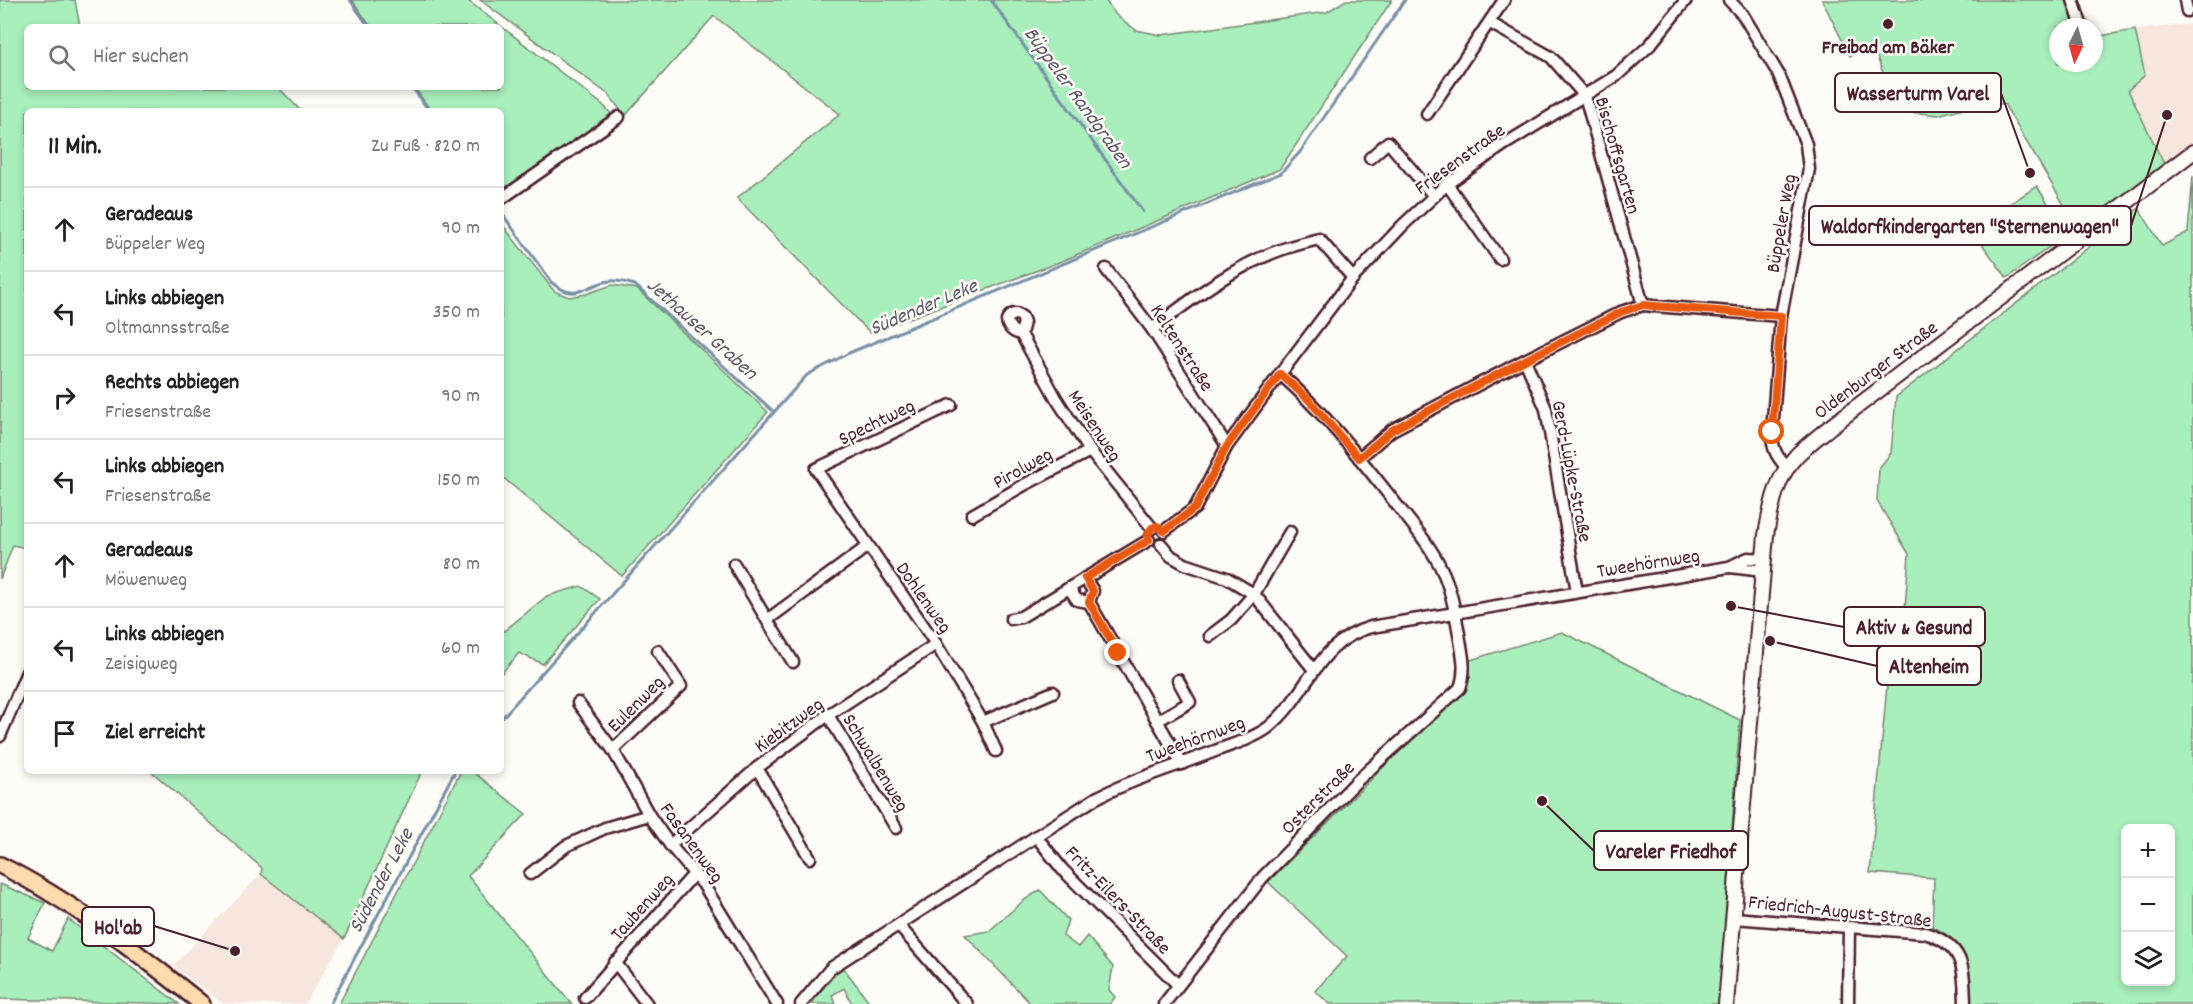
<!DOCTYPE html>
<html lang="de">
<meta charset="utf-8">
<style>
:root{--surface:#fff;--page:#f2f2f2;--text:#202124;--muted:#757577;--line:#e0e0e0}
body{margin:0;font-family:Dekko,sans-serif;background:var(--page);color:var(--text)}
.controls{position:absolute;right:18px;bottom:18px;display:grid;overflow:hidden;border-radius:9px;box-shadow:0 3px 9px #0003}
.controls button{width:54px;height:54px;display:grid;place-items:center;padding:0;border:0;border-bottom:2px solid var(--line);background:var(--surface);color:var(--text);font:30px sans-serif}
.compass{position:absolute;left:2049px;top:18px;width:54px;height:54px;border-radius:50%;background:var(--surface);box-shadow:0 3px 9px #0003;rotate:185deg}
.stop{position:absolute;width:18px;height:18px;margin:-14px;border:4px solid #ea580c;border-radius:50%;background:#fff}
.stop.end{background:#ea580c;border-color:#fff;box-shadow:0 2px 6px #0008}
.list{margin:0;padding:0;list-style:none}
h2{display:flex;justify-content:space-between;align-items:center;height:78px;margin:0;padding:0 24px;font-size:26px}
h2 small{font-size:20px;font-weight:400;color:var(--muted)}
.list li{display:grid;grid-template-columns:39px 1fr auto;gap:18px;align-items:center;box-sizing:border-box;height:84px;padding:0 24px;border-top:2px solid var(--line)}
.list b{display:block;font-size:22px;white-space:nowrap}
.list p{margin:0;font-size:20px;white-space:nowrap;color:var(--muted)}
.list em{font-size:20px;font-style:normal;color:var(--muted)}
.icon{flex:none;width:33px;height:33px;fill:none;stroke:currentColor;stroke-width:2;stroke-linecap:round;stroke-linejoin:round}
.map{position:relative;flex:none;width:2193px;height:1004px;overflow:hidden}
.search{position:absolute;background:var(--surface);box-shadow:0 3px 9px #0003;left:24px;top:24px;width:480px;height:66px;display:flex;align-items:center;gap:15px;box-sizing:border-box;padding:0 21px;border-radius:9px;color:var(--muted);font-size:22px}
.panel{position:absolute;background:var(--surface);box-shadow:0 3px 9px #0003;left:24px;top:108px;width:480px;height:666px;border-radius:9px}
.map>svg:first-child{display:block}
</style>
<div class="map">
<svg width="2193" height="1004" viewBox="0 0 2193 1004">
<rect width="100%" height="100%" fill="#fdfcf7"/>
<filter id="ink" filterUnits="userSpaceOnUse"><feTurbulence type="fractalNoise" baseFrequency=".0167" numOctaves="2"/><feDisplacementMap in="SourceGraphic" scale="12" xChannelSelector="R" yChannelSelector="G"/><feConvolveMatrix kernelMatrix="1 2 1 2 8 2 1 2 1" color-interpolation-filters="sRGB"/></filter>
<g filter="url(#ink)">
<g fill="#f7e6dd">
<polygon points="2191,24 2193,28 2193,141 2164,164 2127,90 2145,75 2135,30"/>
<polygon points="261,874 344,939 305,1004 224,1004 173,966"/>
</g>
<g fill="#a8efbc" stroke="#798774" stroke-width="1.5" fill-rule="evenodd">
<polygon points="0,0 75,0 80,27 27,27 27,87 278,87 301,111 27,111 27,548 13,545 0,579"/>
<polygon points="352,0 467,0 603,105 614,117 501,193 501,111 431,111 414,87 501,87 501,27 371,27"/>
<polygon points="480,0 1105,0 1116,15 1136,30 1161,35 1327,12 1346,0 1392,0 1280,169 1062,261 870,333 737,198 840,114 714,16 625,116 609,95"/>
<polygon points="1822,0 2068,0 2072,11 2072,27 2058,27 2058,63 2094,63 2094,37 2135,30 2145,75 2128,90 2164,164 2079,230 2004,104 1982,103 1938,115 1898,111 1873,47 1850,56"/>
<path d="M2193,176V1004H1968C1966,965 1972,945 1932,927L1934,878L1870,873L1888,674L1901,663L1909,554L1877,501L1879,468L1891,453L1896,397L2139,208L2162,246L2188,232ZM2126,828H2170V982H2126Z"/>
<polygon points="2037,186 2067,234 2007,278 1971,229"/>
<polygon points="501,223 554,291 569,297 586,294 612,285 637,289 768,412 622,576 501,476"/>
<polygon points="581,586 600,599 543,664 519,653 501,674 501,629 504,631 547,596"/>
<polygon points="1562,632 1740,720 1719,1004 1330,1004 1315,991 1347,956 1268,882 1463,688 1470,678 1470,660"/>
<polygon points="151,771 422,771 344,939 261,874 262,868"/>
<polygon points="461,771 472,771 526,814 468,876 572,1004 339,1004"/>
<polygon points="0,884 45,903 28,938 52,951 68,919 179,1004 0,999"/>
<polygon points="1040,890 1068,920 1063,936 1078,947 1087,936 1113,967 1109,990 1115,997 1110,1004 1031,1004 965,935 989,931 1023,901"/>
<polygon points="842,966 871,1004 852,1004 844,988 832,995 836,1004 811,1004 832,975"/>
</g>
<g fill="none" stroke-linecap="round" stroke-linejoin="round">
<g stroke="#7890a6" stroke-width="3">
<polyline points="350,0 369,27"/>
<polyline points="991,0 1143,212"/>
<polyline points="412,87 429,111"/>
<path d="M501,212L551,282C577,304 585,284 610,281C619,280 627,283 635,285L774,412"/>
<polyline points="501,719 807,375 849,353 1281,173 1300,152 1405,0"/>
<polyline points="330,1004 455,771"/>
</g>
<g stroke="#4a1f2b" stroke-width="15">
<g id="street">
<path d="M1729,0L1743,15L1779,75L1806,144L1809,169L1781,316L1772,432C1772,448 1776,456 1787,468"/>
<polyline points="2073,0 2080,21"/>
<polyline points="2185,0 2187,11"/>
<polyline points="1490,23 1551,57 1585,96 1643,305"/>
<polyline points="1427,114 1504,0"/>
<polyline points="1370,158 1388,142 1434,196"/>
<polyline points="1447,184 1500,259"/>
<polyline points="501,199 619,117"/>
<polyline points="1106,269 1152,329 1227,446"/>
<path d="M1152,329C1193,298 1234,266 1283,249C1295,245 1307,242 1319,239L1353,278"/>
<path d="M1021,334C1014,333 1008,328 1007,321C1010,313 1016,312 1022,317L1024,322L1021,334L1056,398L1090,451L1152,528"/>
<polyline points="1525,360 1546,409 1577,592"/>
<polyline points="951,405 816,469 936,644 983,722 996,751"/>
<polyline points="1359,458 1392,430 1525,360 1621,312 1643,305 1654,306 1781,316"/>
<polyline points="972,515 1024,485 1090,451"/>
<polyline points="1164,531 1195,508 1227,446 1280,374 1353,278 1403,225 1447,184 1505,144 1616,76 1650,45 1686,0"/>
<polyline points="1161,544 1171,556 1185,564 1227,578 1254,594 1314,670"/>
<polyline points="734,564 767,620"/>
<polyline points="1730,567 1763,571"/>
<polyline points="1085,578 1093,591 1089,602"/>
<polyline points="1069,588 1077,600 1089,602"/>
<polyline points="1089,602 1182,764"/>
<polyline points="1011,619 1021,617 1149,540"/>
<polyline points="1210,636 1231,620 1254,594 1290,532"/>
<polyline points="793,662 767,620 868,546"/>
<polyline points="578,703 613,750 649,815 670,845 703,884 777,1004"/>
<polyline points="828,715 896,828"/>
<polyline points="1157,721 1190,702 1178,680"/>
<polyline points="983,722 1053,692"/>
<polyline points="0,736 27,672"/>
<polyline points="613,750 681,686 658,651"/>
<polyline points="757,768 810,858"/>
<polyline points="1036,836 1062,869 1178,985"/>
<polyline points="670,845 757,768 828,715 936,644"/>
<polyline points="530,874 566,846 605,828 649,815"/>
<path d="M1734,918L1925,933C1964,945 1964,967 1965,1004"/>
<polyline points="899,926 967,1004"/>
<polyline points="615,962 647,1004"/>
<polyline points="585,998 694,874"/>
<path d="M801,1004L831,968L1096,798C1134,778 1175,767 1215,751C1233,744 1253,739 1269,727C1309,694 1316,642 1371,627L1729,567L1748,558L1764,559"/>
<path d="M1164,1004L1263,877L1359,779L1460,688C1467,669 1462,653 1459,634C1455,612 1451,588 1441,568C1429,543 1410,522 1393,500C1358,456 1323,411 1280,374"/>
<polyline points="1848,1004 1849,927"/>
</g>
</g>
<g stroke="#4a1f2b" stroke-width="18">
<path id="secondary" d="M1726,1004L1766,535C1771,507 1776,477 1797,455C1807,445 1819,436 1830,427L2193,152"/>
</g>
<g stroke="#4a1f2b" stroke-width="20">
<path id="primary" d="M0,865C74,902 138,953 202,1004"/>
</g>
<use href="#street" stroke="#fdfcf7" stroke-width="10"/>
<use href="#secondary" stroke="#fdfcf7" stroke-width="14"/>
<use href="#primary" stroke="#fedbac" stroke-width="15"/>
</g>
</g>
<g fill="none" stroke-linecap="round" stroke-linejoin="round" filter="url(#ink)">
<polyline stroke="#ea580c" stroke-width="8" points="1118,653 1089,602 1093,591 1085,578 1149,540 1148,534 1152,528 1157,526 1164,531 1195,508 1227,446 1280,374 1308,399 1359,458 1392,430 1525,360 1621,312 1643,305 1654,306 1781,316 1772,432"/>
</g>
<circle fill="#4a1f2b" stroke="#fdfcf7" stroke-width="2" cx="1888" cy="24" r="6"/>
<g text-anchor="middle" stroke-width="5" stroke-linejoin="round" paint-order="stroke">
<g font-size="20" font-weight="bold" fill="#4a1f2b" stroke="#fdfcf7">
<text x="1888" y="53">Freibad am Bäker</text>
</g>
<g font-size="20" fill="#4a1f2b" stroke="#fdfcf7">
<text transform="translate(1619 155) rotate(74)" y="7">Bischoffsgarten</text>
<text transform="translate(1459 158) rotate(-36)" y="7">Friesenstraße</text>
<text transform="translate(1780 223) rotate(-80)" y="7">Büppeler Weg</text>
<text transform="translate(1183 347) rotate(57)" y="7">Keltenstraße</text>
<text transform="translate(1875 369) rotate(-37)" y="7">Oldenburger Straße</text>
<text transform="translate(876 421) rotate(-26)" y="7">Spechtweg</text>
<text transform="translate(1096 425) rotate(57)" y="7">Meisenweg</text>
<text transform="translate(1022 467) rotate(-29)" y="7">Pirolweg</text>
<text transform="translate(1573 471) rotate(79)" y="7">Gerd-Lüpke-Straße</text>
<text transform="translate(1648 562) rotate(-9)" y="7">Tweehörnweg</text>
<text transform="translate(925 597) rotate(55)" y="7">Dohlenweg</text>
<text transform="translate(635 703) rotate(-45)" y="7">Eulenweg</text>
<text transform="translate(788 724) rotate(-36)" y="7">Kiebitzweg</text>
<text transform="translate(1195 738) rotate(-20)" y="7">Tweehörnweg</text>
<text transform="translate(877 762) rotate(59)" y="7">Schwalbenweg</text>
<text transform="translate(1317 797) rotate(-45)" y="7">Osterstraße</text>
<text transform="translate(693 842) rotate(54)" y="7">Fasanenweg</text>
<text transform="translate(1119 899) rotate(46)" y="7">Fritz-Eilers-Straße</text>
<text transform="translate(641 906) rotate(-48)" y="7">Taubenweg</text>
<text transform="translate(1840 910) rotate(6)" y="7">Friedrich-August-Straße</text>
</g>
<g font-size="21" font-style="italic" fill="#615868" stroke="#fdfcf7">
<text transform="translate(1079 97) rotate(54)" y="7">Büppeler Randgraben</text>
<text transform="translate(923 306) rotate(-23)" y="7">Südender Leke</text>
<text transform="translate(703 328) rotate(42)" y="7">Jethauser Graben</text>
<text transform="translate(380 880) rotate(-62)" y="7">Südender Leke</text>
</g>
</g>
<path fill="none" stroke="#4a1f2b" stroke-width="2" d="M2030 173L2001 93M2167 115L2131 226M1731 606L1844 627M1770 641L1877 666M1542 801L1594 851M235 951L154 926"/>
<g fill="#4a1f2b" stroke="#fdfcf7" stroke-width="2">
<circle cx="2030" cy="173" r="6"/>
<circle cx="2167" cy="115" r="6"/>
<circle cx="1731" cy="606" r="6"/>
<circle cx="1770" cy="641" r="6"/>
<circle cx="1542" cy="801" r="6"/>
<circle cx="235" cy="951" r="6"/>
</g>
<g fill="#fdfcf7" stroke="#4a1f2b" stroke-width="2">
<rect x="1835" y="73" width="166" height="39" rx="6"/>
<rect x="1809" y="206" width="322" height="39" rx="6"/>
<rect x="1844" y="607" width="141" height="39" rx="6"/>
<rect x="1877" y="646" width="104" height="39" rx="6"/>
<rect x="1594" y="831" width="154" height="39" rx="6"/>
<rect x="82" y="907" width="72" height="39" rx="6"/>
</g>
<g font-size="21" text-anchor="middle" font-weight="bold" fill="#4a1f2b">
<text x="1918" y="100">Wasserturm Varel</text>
<text x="1970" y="233">Waldorfkindergarten "Sternenwagen"</text>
<text x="1914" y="634">Aktiv &amp; Gesund</text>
<text x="1929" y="673">Altenheim</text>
<text x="1671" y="858">Vareler Friedhof</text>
<text x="118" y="934">Hol'ab</text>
</g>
</svg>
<div class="controls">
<button>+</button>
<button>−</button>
<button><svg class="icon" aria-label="layers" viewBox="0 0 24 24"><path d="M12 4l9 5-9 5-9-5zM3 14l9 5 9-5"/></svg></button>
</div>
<svg class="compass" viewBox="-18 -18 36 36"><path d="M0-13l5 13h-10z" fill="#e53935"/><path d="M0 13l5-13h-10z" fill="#757577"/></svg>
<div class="stop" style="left:1772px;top:432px"></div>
<div class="stop end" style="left:1118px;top:653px"></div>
<div class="search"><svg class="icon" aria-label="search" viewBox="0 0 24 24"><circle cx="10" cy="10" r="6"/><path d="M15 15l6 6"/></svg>Hier suchen</div>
<section class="panel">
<h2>11 Min.<small>Zu Fuß · 820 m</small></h2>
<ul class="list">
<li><svg class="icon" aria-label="ahead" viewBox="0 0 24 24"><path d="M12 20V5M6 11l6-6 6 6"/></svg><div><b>Geradeaus</b><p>Büppeler Weg</p></div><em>90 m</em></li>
<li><svg class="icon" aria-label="left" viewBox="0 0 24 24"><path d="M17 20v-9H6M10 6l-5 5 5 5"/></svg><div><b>Links abbiegen</b><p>Oltmannsstraße</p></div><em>350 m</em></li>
<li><svg class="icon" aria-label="right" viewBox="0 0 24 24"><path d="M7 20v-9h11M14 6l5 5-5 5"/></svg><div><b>Rechts abbiegen</b><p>Friesenstraße</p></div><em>90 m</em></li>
<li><svg class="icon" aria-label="left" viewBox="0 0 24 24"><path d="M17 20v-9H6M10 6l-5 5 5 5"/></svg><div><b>Links abbiegen</b><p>Friesenstraße</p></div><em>150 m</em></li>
<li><svg class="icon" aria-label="ahead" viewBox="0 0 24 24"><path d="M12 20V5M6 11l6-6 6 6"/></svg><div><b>Geradeaus</b><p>Möwenweg</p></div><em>80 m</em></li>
<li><svg class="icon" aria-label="left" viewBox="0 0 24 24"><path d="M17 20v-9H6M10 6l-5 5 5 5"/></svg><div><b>Links abbiegen</b><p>Zeisigweg</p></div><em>60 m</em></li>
<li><svg class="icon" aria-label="arrive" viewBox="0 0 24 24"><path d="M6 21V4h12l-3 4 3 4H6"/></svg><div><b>Ziel erreicht</b></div></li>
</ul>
</section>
</div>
